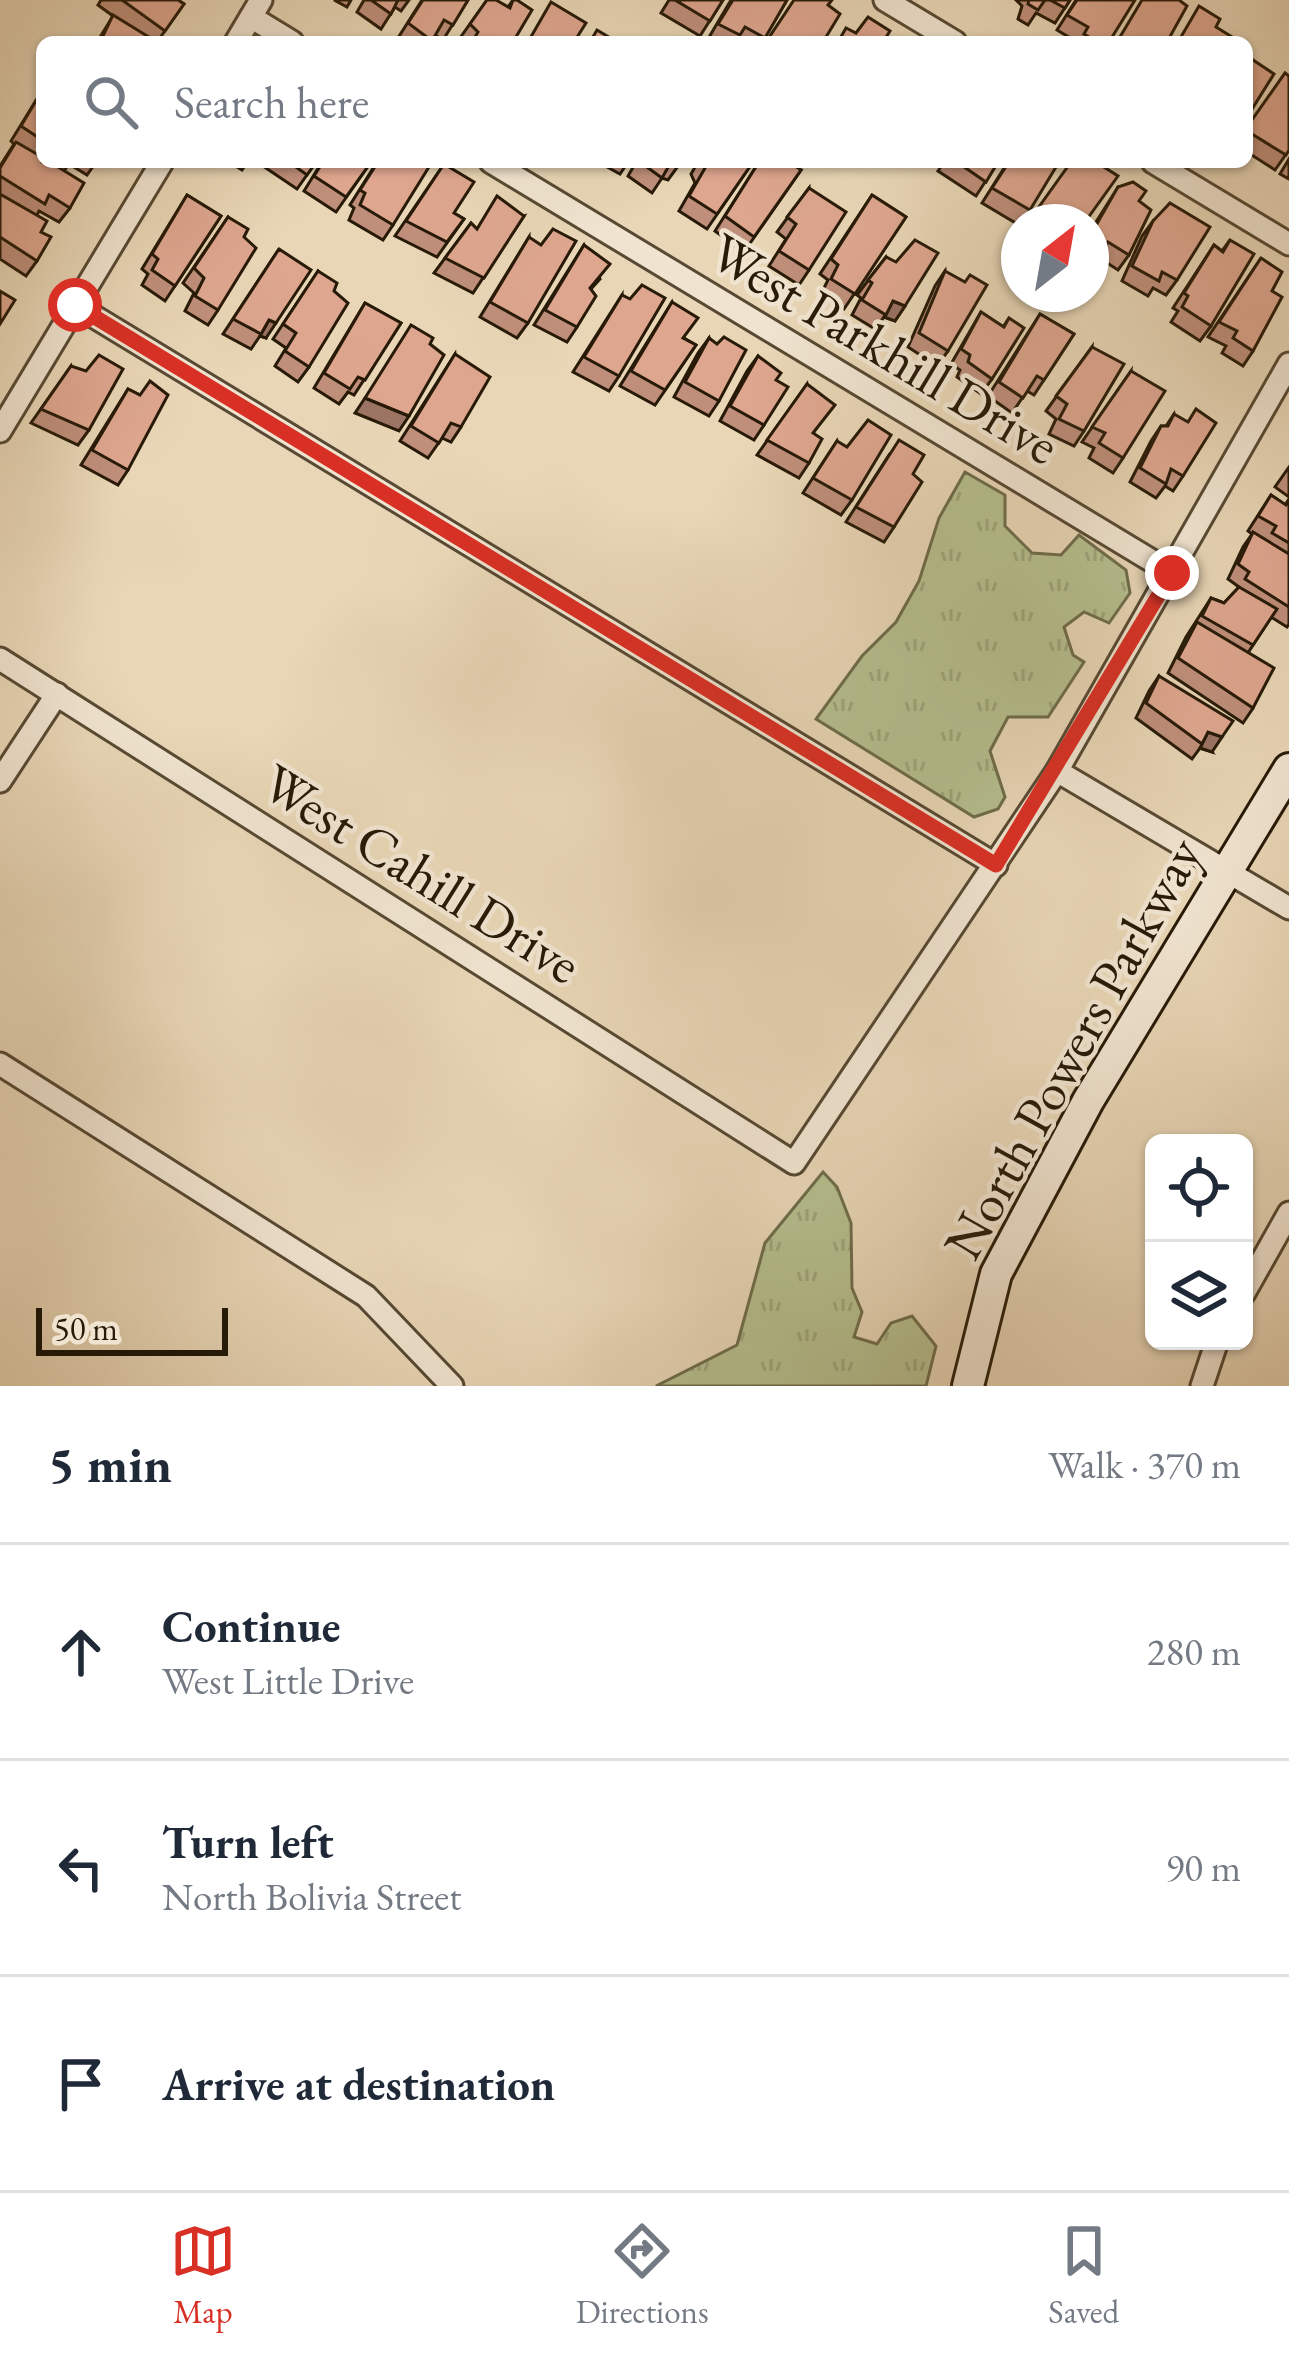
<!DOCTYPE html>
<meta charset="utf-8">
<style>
:root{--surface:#fff;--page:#f2f2f3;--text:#1f2937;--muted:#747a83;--line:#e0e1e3;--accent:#d93025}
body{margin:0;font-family:"EB Garamond",serif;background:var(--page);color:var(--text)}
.controls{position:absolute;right:36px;bottom:36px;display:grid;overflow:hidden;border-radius:18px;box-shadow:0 3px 9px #0004}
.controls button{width:108px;height:108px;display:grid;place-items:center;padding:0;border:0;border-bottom:3px solid var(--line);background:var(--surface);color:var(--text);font:60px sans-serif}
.compass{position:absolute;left:1001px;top:204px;width:108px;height:108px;border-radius:50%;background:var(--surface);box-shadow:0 3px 9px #0004;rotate:31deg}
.scale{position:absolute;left:36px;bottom:30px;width:192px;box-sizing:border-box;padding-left:12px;border:6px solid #271a07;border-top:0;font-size:33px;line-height:42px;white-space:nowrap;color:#271a07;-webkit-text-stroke:9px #f0e4d0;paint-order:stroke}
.stop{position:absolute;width:36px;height:36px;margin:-27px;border:9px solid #d93025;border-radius:50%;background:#fff}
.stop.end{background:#d93025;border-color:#fff;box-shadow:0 3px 12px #0008}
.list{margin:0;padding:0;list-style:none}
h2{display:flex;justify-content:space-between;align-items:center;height:156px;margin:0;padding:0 48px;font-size:51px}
h2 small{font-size:39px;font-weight:400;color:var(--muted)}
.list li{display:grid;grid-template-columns:78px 1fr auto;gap:36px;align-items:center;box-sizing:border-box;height:216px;padding:0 48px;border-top:3px solid var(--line)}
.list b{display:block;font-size:45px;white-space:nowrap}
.list p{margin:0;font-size:39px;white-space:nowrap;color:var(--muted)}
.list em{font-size:39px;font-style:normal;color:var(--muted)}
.icon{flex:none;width:66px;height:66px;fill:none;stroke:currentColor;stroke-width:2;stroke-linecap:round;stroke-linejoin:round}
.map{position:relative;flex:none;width:1289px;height:1386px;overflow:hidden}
.search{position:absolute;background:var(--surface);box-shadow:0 3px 9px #0004;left:36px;right:36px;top:36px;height:132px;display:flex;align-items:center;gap:30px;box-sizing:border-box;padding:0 42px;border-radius:18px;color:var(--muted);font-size:45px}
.sheet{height:804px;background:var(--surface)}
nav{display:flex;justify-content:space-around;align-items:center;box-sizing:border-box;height:168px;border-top:3px solid var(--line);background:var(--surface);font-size:33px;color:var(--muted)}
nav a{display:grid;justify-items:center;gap:6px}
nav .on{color:var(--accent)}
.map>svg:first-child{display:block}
</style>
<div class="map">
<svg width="1289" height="1386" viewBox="0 0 1289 1386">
<defs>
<pattern id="grass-tufts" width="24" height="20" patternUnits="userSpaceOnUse" patternTransform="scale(3)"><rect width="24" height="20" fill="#b5be8e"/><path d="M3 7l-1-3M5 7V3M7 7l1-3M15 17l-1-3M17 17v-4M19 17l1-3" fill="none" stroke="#9ca379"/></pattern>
</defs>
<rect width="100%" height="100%" fill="#e8d6b6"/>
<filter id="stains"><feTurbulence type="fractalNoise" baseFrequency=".00167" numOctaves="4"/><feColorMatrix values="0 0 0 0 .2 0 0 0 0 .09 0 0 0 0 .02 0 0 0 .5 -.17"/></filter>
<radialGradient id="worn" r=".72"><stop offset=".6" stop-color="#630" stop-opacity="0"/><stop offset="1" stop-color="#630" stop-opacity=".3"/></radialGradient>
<g fill="url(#grass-tufts)" stroke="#6e6c4a" stroke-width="3">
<polygon points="965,472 1005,495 1005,526 1032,553 1061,555 1079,535 1126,570 1130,593 1109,623 1084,612 1064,627 1073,655 1084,662 1048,717 1008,717 990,751 1005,797 998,809 974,817 816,719 862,656 896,622 919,581 939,518"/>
<polygon points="823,1172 837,1187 851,1223 852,1288 862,1312 854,1337 877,1344 891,1323 912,1316 936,1346 926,1386 656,1386 737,1345 765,1243"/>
</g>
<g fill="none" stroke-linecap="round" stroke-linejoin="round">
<g stroke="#574933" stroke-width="27">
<g id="street">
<polyline points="885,0 955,42"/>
<polyline points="251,17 292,42"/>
<polyline points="236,42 261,0"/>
<polyline points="491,162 1172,573"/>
<polyline points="1153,162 1289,244"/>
<polyline points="75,305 996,865"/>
<polyline points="0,431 162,162"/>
<polyline points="0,659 794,1163 1057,771 1289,364"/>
<polyline points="1057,771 1289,908"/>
<polyline points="0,781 57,694"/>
<polyline points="0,1064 366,1296 452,1386"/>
<polyline points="1244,1293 1289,1213"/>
<polyline points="1202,1386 1217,1341"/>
</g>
</g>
<g stroke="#271a07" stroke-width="36">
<polyline id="secondary" points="968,1386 996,1274 1088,1101 1289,769"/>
</g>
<use href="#street" stroke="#f0e4d0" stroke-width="21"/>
<use href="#secondary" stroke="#f0e4d0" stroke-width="30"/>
</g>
<g fill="#bf8f7b" stroke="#271a07" stroke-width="3">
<polygon points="101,0 178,0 184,4 157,42 97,42 113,16 98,5"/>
<polygon points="334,0 351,0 347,7"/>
<polygon points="364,0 409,0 401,11 395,7 381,29 357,12"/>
<polygon points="422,0 468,0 443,40 435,35 431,42 403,42 398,38"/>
<polygon points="487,0 508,7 513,0 513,42 463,42 460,38"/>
<polygon points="669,0 723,0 700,36 661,13"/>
<polygon points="731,0 787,0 762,42 714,42 708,39"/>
<polygon points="1016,0 1070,0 1055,23 1036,13 1028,25 1018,19 1022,6"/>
<polygon points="1076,0 1109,42 1077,42 1057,30"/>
<polygon points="40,94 42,96 42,162 96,162 87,175 69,164 64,171 70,208 59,222 39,211 37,215 41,232 37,261 26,276 0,259 0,166 14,144 11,141"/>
<polygon points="1247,127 1289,150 1275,170 1247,152"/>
<polygon points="1289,159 1289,179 1280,174"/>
<polygon points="229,162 247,162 242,170"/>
<polygon points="262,162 316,162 297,189 260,164"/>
<polygon points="322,162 371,162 336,212 304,191"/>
<polygon points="377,162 393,225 383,240 349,220 354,208 350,205"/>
<polygon points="598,162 628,162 620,174"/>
<polygon points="636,162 681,162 668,180 662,178 652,193 628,176"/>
<polygon points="698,162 753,162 707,229 679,211 695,183 691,174"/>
<polygon points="759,162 801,170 744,252 715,231"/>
<polygon points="944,162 998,162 976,196 938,171"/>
<polygon points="1008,162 1030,210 1022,222 1019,222 1019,225 982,203"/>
<polygon points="444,164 454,213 464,219 437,257 395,236"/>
<polygon points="1118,187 1139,201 1129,255 1118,270 1098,257 1091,267 1091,230"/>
<polygon points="809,188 809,270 799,285 769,266 786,239 777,232"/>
<polygon points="187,195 221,216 165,301 142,285 148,274 142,269"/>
<polygon points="872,195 906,217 844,309 821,294 828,280 820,274"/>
<polygon points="524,216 473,293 434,273 471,223 476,228"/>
<polygon points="228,217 244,237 218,310 208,325 185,311 194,293 183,283"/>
<polygon points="1153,221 1177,280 1166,295 1153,288 1148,296 1122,281 1142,236"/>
<polygon points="529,237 528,323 517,338 480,317"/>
<polygon points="1230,240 1211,326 1200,341 1171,322 1178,311 1173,308 1214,245 1222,251"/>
<polygon points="584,245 600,279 591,289 577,327 567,342 534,325"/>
<polygon points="279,249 266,338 260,336 251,349 223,334"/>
<polygon points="886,257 905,306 895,321 884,317 875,329 852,315 861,298 857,295"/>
<polygon points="1261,258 1253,351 1243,366 1222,353 1226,346 1208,337"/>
<polygon points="318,271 334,291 309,367 298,382 275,366 286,348 273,339"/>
<polygon points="945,271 948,351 937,366 908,347 935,286"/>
<polygon points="622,295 619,376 609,391 573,372"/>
<polygon points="672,302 684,338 696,345 655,405 620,386"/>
<polygon points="365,303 401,323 354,395 348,392 339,404 314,388"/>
<polygon points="981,312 1003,327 1009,318 992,379 981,394 957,377 960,370 951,364"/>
<polygon points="1040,314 1074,334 1034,395 1027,391 1012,413 988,396"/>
<polygon points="709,338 719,401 709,416 674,397 698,353"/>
<polygon points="1092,347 1084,431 1074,446 1049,434 1056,419 1046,411"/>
<polygon points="455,354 461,427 451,442 442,438 428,458 400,441"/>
<polygon points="758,356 776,380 764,425 754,440 720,421 747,371"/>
<polygon points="71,366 89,430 78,445 31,423"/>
<polygon points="1131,371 1123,458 1113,473 1089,458 1094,448 1082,442"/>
<polygon points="807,384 814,434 809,463 799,478 757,455"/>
<polygon points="128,389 140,395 128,470 118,485 81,465"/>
<polygon points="1174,414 1183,476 1173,491 1165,486 1156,498 1130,482 1151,441 1161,426 1166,426"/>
<polygon points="837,441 852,500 841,515 803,493"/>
<polygon points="889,455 913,474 894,527 884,542 846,522"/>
<polygon points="1289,467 1289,497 1275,487"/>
<polygon points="1271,495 1285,505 1289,499 1289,624 1287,627 1271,617 1248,653 1253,708 1243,723 1168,673 1186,637 1211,598 1224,603 1239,587 1228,579 1243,547 1252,534 1248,531"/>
<polygon points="1159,676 1212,752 1200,748 1192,759 1136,718 1149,691"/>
</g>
<g fill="#9b7464" stroke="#271a07" stroke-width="3">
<polygon points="893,301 905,306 895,321 884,317"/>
<polygon points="269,320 276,323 266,338 260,336"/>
<polygon points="365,398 409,416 399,431 355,413"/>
<polygon points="1208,732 1222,737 1212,752 1200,748"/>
</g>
<g fill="#dea68f" stroke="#271a07" stroke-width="3">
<polygon points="122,0 178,0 184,4 165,31"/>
<polygon points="371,0 398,0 391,14"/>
<polygon points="423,0 468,0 453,25 444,20 432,41 408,23"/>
<polygon points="487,0 496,0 510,8 513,0 517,0 532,10 513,42 472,42 478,32 470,24"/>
<polygon points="675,0 723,0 710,21"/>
<polygon points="733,0 787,0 765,38 745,27 740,35 718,24"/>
<polygon points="794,0 832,0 828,5 840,14 823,42 766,42"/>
<polygon points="1029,0 1045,0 1038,10 1028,4"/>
<polygon points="1050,0 1070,0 1065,8"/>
<polygon points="1077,0 1135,0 1109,42 1097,42 1084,34 1088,27 1067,15"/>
<polygon points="1142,0 1179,0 1187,6 1167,42 1117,42"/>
<polygon points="551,2 586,23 574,42 528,42"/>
<polygon points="1199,6 1220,19 1216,27 1237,40 1236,42 1178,42"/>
<polygon points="113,15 157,42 100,42"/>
<polygon points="868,17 890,31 883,42 838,42 846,28 856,33"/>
<polygon points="597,30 617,42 590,42"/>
<polygon points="1247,56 1274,74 1247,117"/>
<polygon points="1285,73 1289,76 1289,150 1286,155 1247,131 1247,127"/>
<polygon points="40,94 42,96 42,140 21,126"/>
<polygon points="16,142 42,157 42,162 50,162 84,183 70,208 49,195 45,204 0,176 0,168"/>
<polygon points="289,162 316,162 307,175"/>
<polygon points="323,162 371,162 346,197 314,176"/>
<polygon points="378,162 432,162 393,225 360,205 365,193 360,190"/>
<polygon points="640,162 681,162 678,166 671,162 662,178"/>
<polygon points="703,162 753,162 717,214 689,196 705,168"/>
<polygon points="759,162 790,162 801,170 754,237 725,216"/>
<polygon points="957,162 998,162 986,182"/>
<polygon points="1009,162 1059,162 1030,210 992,188"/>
<polygon points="1071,162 1096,162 1118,176 1085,222 1038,222 1031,218"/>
<polygon points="444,164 474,182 454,213 464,219 447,242 406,221"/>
<polygon points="1133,182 1146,191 1139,201 1151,210 1129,255 1108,242 1102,252 1091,243 1091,234 1118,187"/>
<polygon points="809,188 846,212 809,270 779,251 796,224 787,217"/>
<polygon points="0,194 47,221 41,232 51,237 37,261 0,237"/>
<polygon points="187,195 221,216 175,286 152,270 158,259 152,254"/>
<polygon points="872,195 906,217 855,294 831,279 838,265 831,259"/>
<polygon points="497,196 524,216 484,278 445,258 471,223 477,229"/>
<polygon points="1170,203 1210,227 1177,280 1162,272 1159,281 1132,266 1153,221"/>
<polygon points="228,217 248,229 244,237 256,248 218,310 195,296 204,278 194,268"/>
<polygon points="553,229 576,241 528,323 490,302 529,237 541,245"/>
<polygon points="915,240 938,253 905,306 893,301 886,315 862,300 872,283 868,280 886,257 896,262"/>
<polygon points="1230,240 1254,254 1211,326 1182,307 1188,296 1184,293 1214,245 1223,252"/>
<polygon points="584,245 610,264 590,288 596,296 577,327 545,310"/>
<polygon points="279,249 311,270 276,323 269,320 261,334 233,319"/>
<polygon points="1261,258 1282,272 1272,291 1282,297 1253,351 1233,338 1237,331 1219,322"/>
<polygon points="318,271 337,283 334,291 348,303 309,367 285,351 296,333 283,324"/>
<polygon points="945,271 965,282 970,275 987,285 948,351 919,333"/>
<polygon points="642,285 665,298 619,376 584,357 622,295 630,299"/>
<polygon points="0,291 15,300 0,324"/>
<polygon points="672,302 698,318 683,338 696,345 665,390 631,371"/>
<polygon points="365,303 401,323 365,380 358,377 350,389 324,373"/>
<polygon points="981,312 1004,327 1009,318 1024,328 992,379 968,362 970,355 961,349"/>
<polygon points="1040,314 1074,334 1044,380 1037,376 1023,398 999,382"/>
<polygon points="411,325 433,338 430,344 444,355 409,416 365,398"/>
<polygon points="724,337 746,350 719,401 685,382 709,338 717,344"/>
<polygon points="1092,347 1124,364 1084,431 1059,419 1067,404 1056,396"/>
<polygon points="455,354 490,377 461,427 451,423 439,443 411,426"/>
<polygon points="99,355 123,369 89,430 41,409 71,366 86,371"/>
<polygon points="758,356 781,373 776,380 788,387 764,425 730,406"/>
<polygon points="1131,371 1165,391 1123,458 1099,443 1105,433 1092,427"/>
<polygon points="150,381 168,395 128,470 92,450 128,389 140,395"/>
<polygon points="807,384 835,405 813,433 822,439 809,463 767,440"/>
<polygon points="1196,409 1216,423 1183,476 1171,469 1166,484 1140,468 1161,426 1168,426 1174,414 1188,422"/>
<polygon points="868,420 891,435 852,500 813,478 837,441 847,447"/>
<polygon points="899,440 924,455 913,474 922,482 894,527 856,507"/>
<polygon points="1271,495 1286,505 1289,500 1289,543 1272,533 1276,526 1258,516"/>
<polygon points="1253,532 1289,554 1289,607 1245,579 1249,572 1238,564"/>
<polygon points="1239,587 1277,609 1253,645 1202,616 1211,598 1224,603"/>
<polygon points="1197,622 1274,668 1253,708 1178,658"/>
<polygon points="1159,676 1233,721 1222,737 1208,732 1202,744 1146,703"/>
</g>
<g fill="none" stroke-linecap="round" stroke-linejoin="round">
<polyline stroke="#d93025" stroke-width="15" points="75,305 996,865 1172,573"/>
</g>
<g text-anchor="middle" stroke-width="9" stroke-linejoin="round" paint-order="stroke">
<g font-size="54" fill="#271a07" stroke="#f0e4d0">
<text transform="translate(885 348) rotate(31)" y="19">West Parkhill Drive</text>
<text transform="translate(422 873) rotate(32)" y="19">West Cahill Drive</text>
<text transform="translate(1072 1048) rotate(-61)" y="19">North Powers Parkway</text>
</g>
</g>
<rect width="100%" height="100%" filter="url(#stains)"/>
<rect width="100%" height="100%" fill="url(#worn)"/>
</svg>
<div class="controls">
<button><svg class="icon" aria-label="locate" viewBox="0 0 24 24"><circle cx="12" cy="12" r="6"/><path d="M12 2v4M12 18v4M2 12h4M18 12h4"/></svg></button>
<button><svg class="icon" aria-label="layers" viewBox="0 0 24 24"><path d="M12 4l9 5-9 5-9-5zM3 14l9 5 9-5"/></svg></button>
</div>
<svg class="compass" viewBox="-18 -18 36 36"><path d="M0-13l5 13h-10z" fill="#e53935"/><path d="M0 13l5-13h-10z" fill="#747a83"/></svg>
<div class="scale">50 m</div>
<div class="stop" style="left:75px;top:305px"></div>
<div class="stop end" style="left:1172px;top:573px"></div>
<div class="search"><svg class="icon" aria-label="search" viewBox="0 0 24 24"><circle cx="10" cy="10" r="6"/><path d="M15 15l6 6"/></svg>Search here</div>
</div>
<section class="sheet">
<h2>5 min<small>Walk · 370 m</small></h2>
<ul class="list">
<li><svg class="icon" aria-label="ahead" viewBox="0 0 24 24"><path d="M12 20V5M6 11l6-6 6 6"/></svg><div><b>Continue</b><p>West Little Drive</p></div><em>280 m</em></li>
<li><svg class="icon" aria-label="left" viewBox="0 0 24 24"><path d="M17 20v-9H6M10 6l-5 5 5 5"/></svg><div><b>Turn left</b><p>North Bolivia Street</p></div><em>90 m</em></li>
<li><svg class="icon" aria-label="arrive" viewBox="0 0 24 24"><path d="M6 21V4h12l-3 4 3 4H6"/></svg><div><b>Arrive at destination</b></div></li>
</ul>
</section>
<nav>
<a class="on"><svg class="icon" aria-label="map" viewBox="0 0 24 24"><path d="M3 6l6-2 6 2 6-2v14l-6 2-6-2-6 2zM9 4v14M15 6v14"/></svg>Map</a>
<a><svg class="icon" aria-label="directions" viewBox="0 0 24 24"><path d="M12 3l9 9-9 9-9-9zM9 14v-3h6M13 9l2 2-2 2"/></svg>Directions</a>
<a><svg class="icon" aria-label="saved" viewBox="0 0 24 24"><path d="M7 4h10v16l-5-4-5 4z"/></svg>Saved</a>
</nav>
